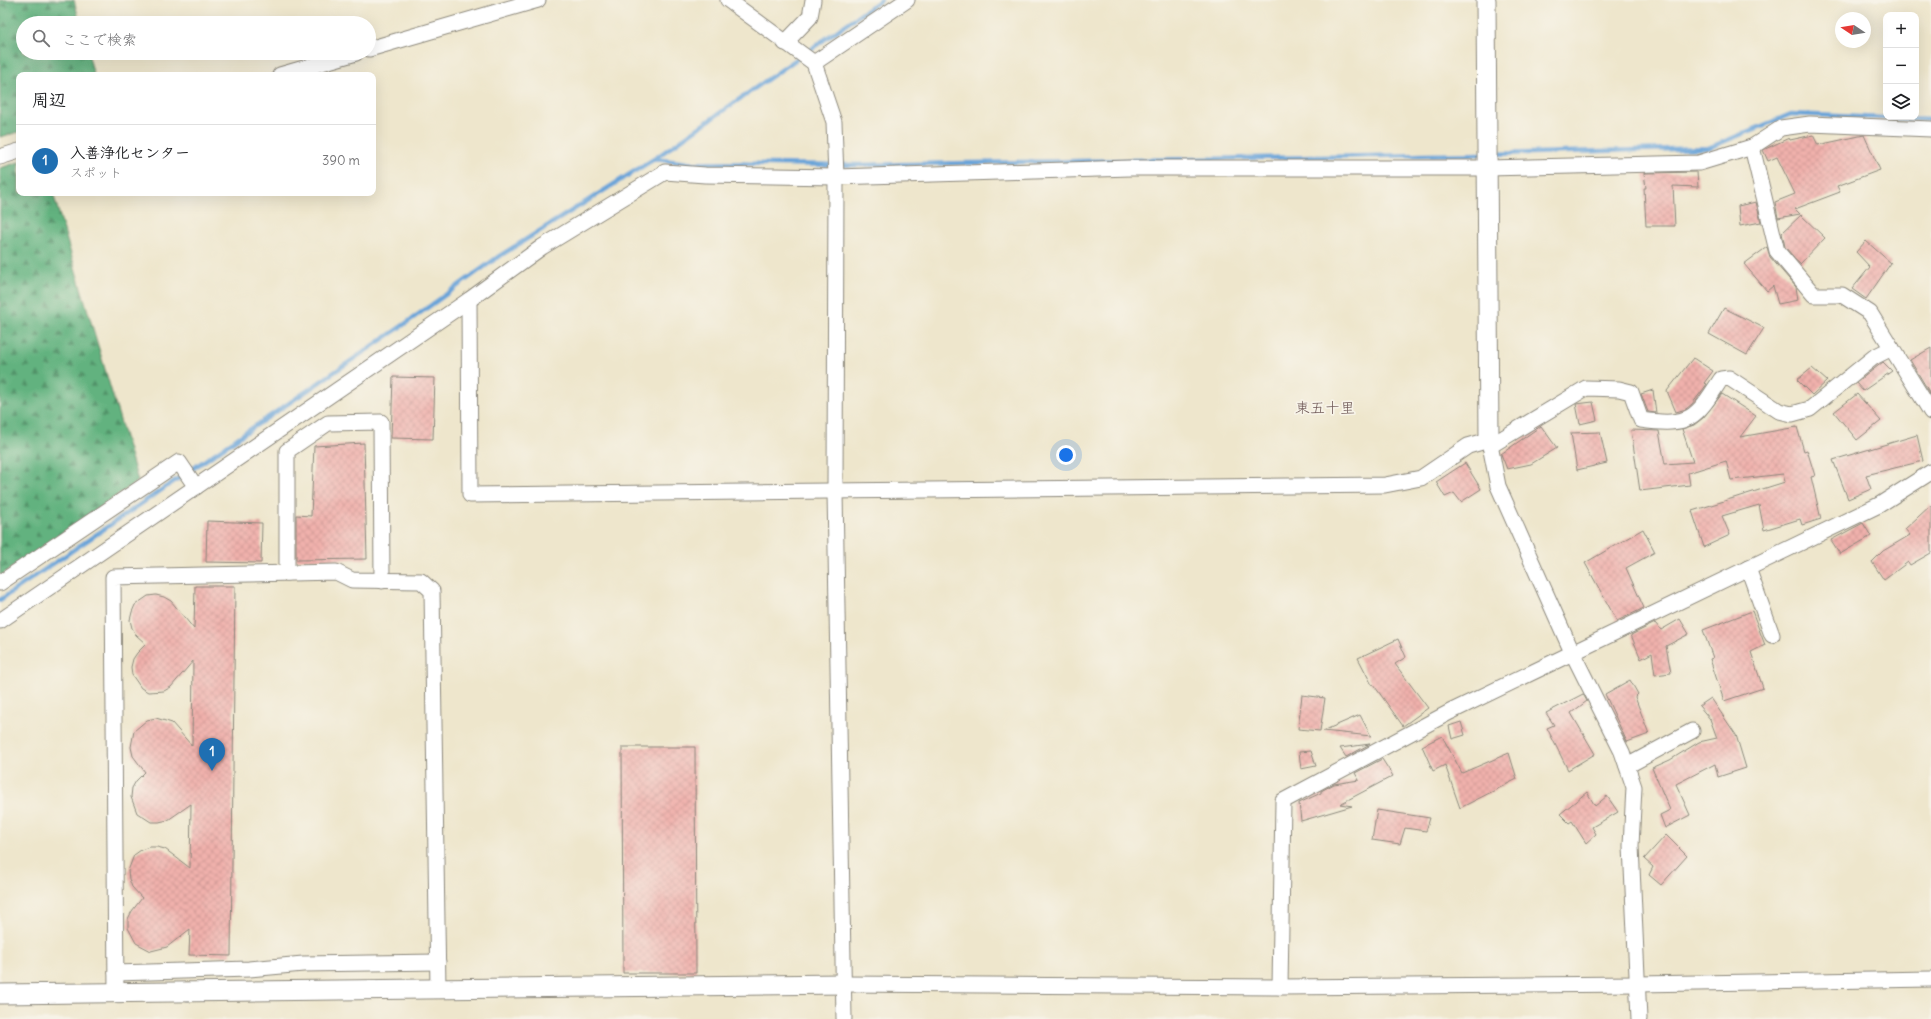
<!DOCTYPE html>
<html lang="ja">
<meta charset="utf-8">
<style>
:root{--surface:#fff;--page:#f2f2f2;--text:#202124;--muted:#757577;--line:#e0e0e0;--accent:#1f6fb2}
body{margin:0;font-family:Delius,"Klee One",sans-serif;background:var(--page);color:var(--text)}
.controls{position:absolute;right:12px;top:12px;display:grid;overflow:hidden;border-radius:8px;box-shadow:0 4px 16px #0002}
.controls button{width:36px;height:36px;display:grid;place-items:center;padding:0;border:0;border-bottom:1px solid var(--line);background:var(--surface);color:var(--text);font:20px sans-serif}
.compass{position:absolute;left:1835px;top:12px;width:36px;height:36px;border-radius:50%;background:var(--surface);box-shadow:0 4px 16px #0002;rotate:282deg}
.you{position:absolute;left:1066px;top:455px;width:14px;height:14px;margin:-10px;border:3px solid #fff;border-radius:50%;background:#1a73e8;box-shadow:0 0 0 6px #1a73e833}
.badge{display:grid;place-items:center;width:26px;height:26px;border-radius:50%;background:var(--accent);color:#fff;font-size:13px;font-weight:700}
.pin{position:absolute;translate:-50% -33px;filter:drop-shadow(0 1px 2px #0008)}
.pin::after{content:'';position:absolute;top:21px;width:14px;height:12px;background:inherit;clip-path:polygon(0 0,100% 0,50% 100%)}
.list{margin:0;padding:0;list-style:none}
h2{display:flex;justify-content:space-between;align-items:center;height:52px;margin:0;padding:0 16px;font-size:17px}
h2 small{font-size:13px;font-weight:400;color:var(--muted)}
.list li{display:grid;grid-template-columns:26px 1fr auto;gap:12px;align-items:center;box-sizing:border-box;height:72px;padding:0 16px;border-top:1px solid var(--line)}
.list b{display:block;font-size:15px;white-space:nowrap}
.list p{margin:0;font-size:13px;white-space:nowrap;color:var(--muted)}
.list em{font-size:13px;font-style:normal;color:var(--muted)}
.icon{flex:none;width:22px;height:22px;fill:none;stroke:currentColor;stroke-width:2;stroke-linecap:round;stroke-linejoin:round}
.map{position:relative;flex:none;width:1931px;height:1019px;overflow:hidden}
.search{position:absolute;background:var(--surface);box-shadow:0 4px 16px #0002;left:16px;top:16px;width:360px;height:44px;display:flex;align-items:center;gap:10px;box-sizing:border-box;padding:0 14px;border-radius:22px;color:var(--muted);font-size:15px}
.panel{position:absolute;background:var(--surface);box-shadow:0 4px 16px #0002;left:16px;top:72px;width:360px;height:124px;border-radius:8px}
.map>svg:first-child{display:block}
</style>
<div class="map">
<svg width="1931" height="1019" viewBox="0 0 1931 1019">
<defs>
<pattern id="forest-firs" width="22" height="20" patternUnits="userSpaceOnUse"><rect width="22" height="20" fill="#62b27f"/><path d="M5 1l3.5 6h-7zM16 11l3.5 6h-7z" fill="#519168"/></pattern>
<pattern id="building-cross-hatch" width="8" height="8" patternUnits="userSpaceOnUse"><rect width="8" height="8" fill="#f0b1ac"/><path d="M0 0l8 8M0 8l8-8" fill="none" stroke="#ce9894"/></pattern>
</defs>
<rect width="100%" height="100%" fill="#f7f3e8"/>
<filter id="ink" filterUnits="userSpaceOnUse"><feTurbulence type="fractalNoise" baseFrequency=".025" numOctaves="2"/><feDisplacementMap in="SourceGraphic" scale="8" xChannelSelector="R" yChannelSelector="G"/><feConvolveMatrix kernelMatrix="1 2 1 2 8 2 1 2 1" color-interpolation-filters="sRGB"/></filter>
<filter id="wash" filterUnits="userSpaceOnUse"><feTurbulence type="fractalNoise" baseFrequency=".012" numOctaves="4" result="noise"/><feDisplacementMap in="SourceGraphic" scale="16" xChannelSelector="R" yChannelSelector="G"/><feGaussianBlur stdDeviation="0.9" result="paint"/><feColorMatrix in="noise" values="0 0 0 0 0 0 0 0 0 0 0 0 0 0 0 0 0 1.4 0 .05"/><feComposite in="paint" operator="in"/></filter>
<g filter="url(#wash)">
<rect width="100%" height="100%" fill="#eee6cc"/>
<g fill="url(#forest-firs)" stroke="#466e55">
<polygon points="0,0 74,0 80,23 23,23 23,53 88,53 94,75 19,75 19,132 0,137"/>
<polygon points="19,162 19,193 53,193 138,481 0,576 0,168"/>
</g>
<g fill="none" stroke-linecap="round" stroke-linejoin="round">
<g stroke="#6aa4d9" stroke-width="4.5">
<polyline points="1491,154 1708,148 1791,114 1931,120"/>
<polyline points="654,159 688,163 851,165 1482,154"/>
<polyline points="0,600 402,326 498,257 654,159 881,0"/>
</g>
</g>
<g id="blocks">
<g fill="url(#building-cross-hatch)">
<polygon points="1813,135 1818,145 1864,135 1880,170 1837,186 1840,192 1795,209 1800,214 1778,218 1775,202 1795,194 1777,157 1768,161 1763,150 1789,138 1790,140"/>
<polygon points="1697,172 1698,187 1673,186 1675,226 1646,226 1644,188 1646,188 1644,173"/>
<polygon points="1756,202 1761,222 1740,226 1738,206"/>
<polygon points="1801,215 1825,238 1800,264 1785,247 1782,233"/>
<polygon points="1866,241 1891,263 1866,299 1852,289 1870,267 1856,252"/>
<polygon points="1767,247 1770,257 1796,287 1798,300 1778,304 1773,286 1767,291 1744,264"/>
<polygon points="1724,308 1764,328 1747,355 1709,334"/>
<polygon points="1931,348 1931,395 1910,360"/>
<polygon points="1693,358 1713,371 1704,383 1707,384 1705,387 1692,404 1686,409 1676,412 1667,391"/>
<polygon points="1883,362 1892,371 1863,391 1856,383"/>
<polygon points="1812,368 1827,381 1812,395 1797,380"/>
<polygon points="393,377 435,378 433,439 391,438"/>
<polygon points="1653,390 1656,413 1648,412 1641,394"/>
<polygon points="1722,394 1756,416 1740,437 1797,427 1804,451 1807,450 1815,476 1811,477 1821,519 1802,525 1800,519 1764,530 1759,505 1722,516 1730,535 1704,547 1692,511 1785,482 1783,474 1731,480 1726,461 1688,473 1690,485 1640,491 1631,430 1659,431 1665,464 1693,462 1682,429 1694,425 1703,418"/>
<polygon points="1857,394 1881,421 1857,440 1834,412"/>
<polygon points="1593,402 1597,420 1580,424 1576,404"/>
<polygon points="1541,426 1557,448 1531,464 1507,469 1501,454"/>
<polygon points="1600,432 1607,463 1577,470 1571,433"/>
<polygon points="1917,435 1923,461 1866,475 1871,489 1848,499 1833,460"/>
<polygon points="364,443 367,559 296,560 296,515 311,516 314,446"/>
<polygon points="1465,463 1481,489 1461,502 1454,493 1445,497 1436,482"/>
<polygon points="1931,505 1931,553 1910,565 1908,562 1884,580 1872,562 1883,551 1910,535 1905,529"/>
<polygon points="207,521 262,523 261,563 206,562"/>
<polygon points="1863,523 1871,536 1840,554 1831,540"/>
<polygon points="1643,529 1655,552 1626,568 1644,608 1617,621 1585,563"/>
<polygon points="195,586 235,586 231,956 189,955 190,929 167,947 151,951 136,943 128,928 128,919 132,911 142,898 132,887 129,879 128,871 134,855 141,850 149,847 157,847 165,849 190,868 191,804 168,820 159,822 151,822 137,813 131,797 132,788 136,781 145,772 133,756 131,747 134,731 147,720 156,718 172,723 192,746 193,661 171,687 164,691 148,692 141,688 132,675 131,667 133,659 137,653 146,644 136,635 132,628 130,620 132,612 135,605 148,596 156,595 164,597 171,601 194,629"/>
<polygon points="1752,611 1765,645 1751,652 1763,688 1724,701 1710,659 1713,658 1703,630"/>
<polygon points="1680,619 1689,634 1666,646 1671,673 1655,675 1652,653 1641,659 1631,635 1655,623 1661,630"/>
<polygon points="1398,639 1406,657 1395,664 1428,708 1403,726 1373,684 1372,685 1358,658"/>
<polygon points="1630,680 1638,694 1635,697 1649,734 1627,742 1605,694"/>
<polygon points="1583,694 1587,701 1571,713 1595,754 1568,770 1547,728 1554,725 1546,713"/>
<polygon points="1302,695 1325,698 1320,731 1298,729"/>
<polygon points="1711,698 1736,735 1746,768 1718,777 1715,764 1676,784 1690,815 1665,828 1660,815 1670,810 1652,768 1670,760 1699,742 1717,738 1710,719 1699,706"/>
<polygon points="1360,715 1371,736 1323,731"/>
<polygon points="1461,722 1465,735 1452,739 1449,726"/>
<polygon points="1442,736 1462,773 1509,753 1517,779 1460,808 1445,765 1433,771 1422,746"/>
<polygon points="1370,744 1346,757 1340,748"/>
<polygon points="622,747 695,747 696,973 623,973"/>
<polygon points="1311,751 1316,766 1301,769 1299,752"/>
<polygon points="1382,759 1393,776 1340,804 1352,806 1301,821 1299,803 1321,793 1321,791 1334,784 1359,780 1355,773"/>
<polygon points="1587,792 1595,806 1607,796 1618,812 1592,827 1596,834 1586,843 1572,821 1569,823 1560,814"/>
<polygon points="1377,810 1430,818 1426,831 1405,828 1400,844 1372,840"/>
<polygon points="1666,835 1687,856 1661,885 1649,875 1653,867 1644,859"/>
</g>
</g>
</g>
<g filter="url(#ink)">
<use href="#blocks" fill-opacity="0" stroke="#8c887c" stroke-width="1"/>
<g fill="none" stroke-linecap="round" stroke-linejoin="round">
<g stroke="#8c887c" stroke-width="17">
<g id="minor">
<polyline points="728,0 814,63 834,122 836,177 835,492 844,1019"/>
<polyline points="785,43 810,17 813,0"/>
<polyline points="369,49 538,0"/>
<polyline points="814,63 907,0"/>
<polyline points="280,75 356,53"/>
<polyline points="1752,147 1777,251 1814,295 1842,295 1870,313 1931,412"/>
<polyline points="0,157 19,151"/>
<polyline points="469,300 470,495 1385,485 1421,478 1468,446 1489,440 1498,486 1572,652 1622,752 1634,787 1631,846 1639,1019"/>
<path d="M1490,446L1586,388L1619,389L1631,392L1641,420C1691,427 1696,418 1721,379L1729,378L1779,411L1792,414L1810,409L1874,357L1892,348"/>
<polyline points="1748,568 1772,635"/>
<polyline points="287,573 287,451 328,423 381,422 382,581"/>
<polyline points="0,583 179,462 196,487"/>
<polyline points="0,621 469,300 542,247 665,172 705,175 836,177 1130,168 1488,168 1699,163 1752,147 1781,128 1810,124 1931,129"/>
<polyline points="1627,766 1692,731"/>
<polyline points="116,973 249,969 303,964 438,962"/>
<polyline points="844,984 1280,987 1638,984 1931,979"/>
<polyline points="1280,987 1283,801 1450,712 1879,505 1931,472"/>
<polyline points="116,993 113,577 336,572 352,580 421,581 432,591 438,989"/>
</g>
</g>
<g stroke="#8c887c" stroke-width="21">
<g id="tertiary">
<polyline points="1486,0 1489,440"/>
<polyline points="0,994 844,984"/>
</g>
</g>
<use href="#minor" stroke="#fff" stroke-width="15"/>
<use href="#tertiary" stroke="#fff" stroke-width="19"/>
</g>
</g>
<g text-anchor="middle" stroke-width="3.5" stroke-linejoin="round" paint-order="stroke">
<g font-size="15" fill="#705a58" stroke="#f7f3e8">
<text x="1325" y="413">東五十里</text>
</g>
</g>
</svg>
<div class="controls">
<button>+</button>
<button>−</button>
<button><svg class="icon" aria-label="layers" viewBox="0 0 24 24"><path d="M12 4l9 5-9 5-9-5zM3 14l9 5 9-5"/></svg></button>
</div>
<svg class="compass" viewBox="-18 -18 36 36"><path d="M0-13l5 13h-10z" fill="#e53935"/><path d="M0 13l5-13h-10z" fill="#757577"/></svg>
<div class="you"></div>
<div class="pin badge" style="left:212px;top:771px">1</div>
<div class="search"><svg class="icon" aria-label="search" viewBox="0 0 24 24"><circle cx="10" cy="10" r="6"/><path d="M15 15l6 6"/></svg>ここで検索</div>
<section class="panel">
<h2>周辺<small></small></h2>
<ul class="list">
<li><span class="badge">1</span><div><b>入善浄化センター</b><p>スポット</p></div><em>390 m</em></li>
</ul>
</section>
</div>
